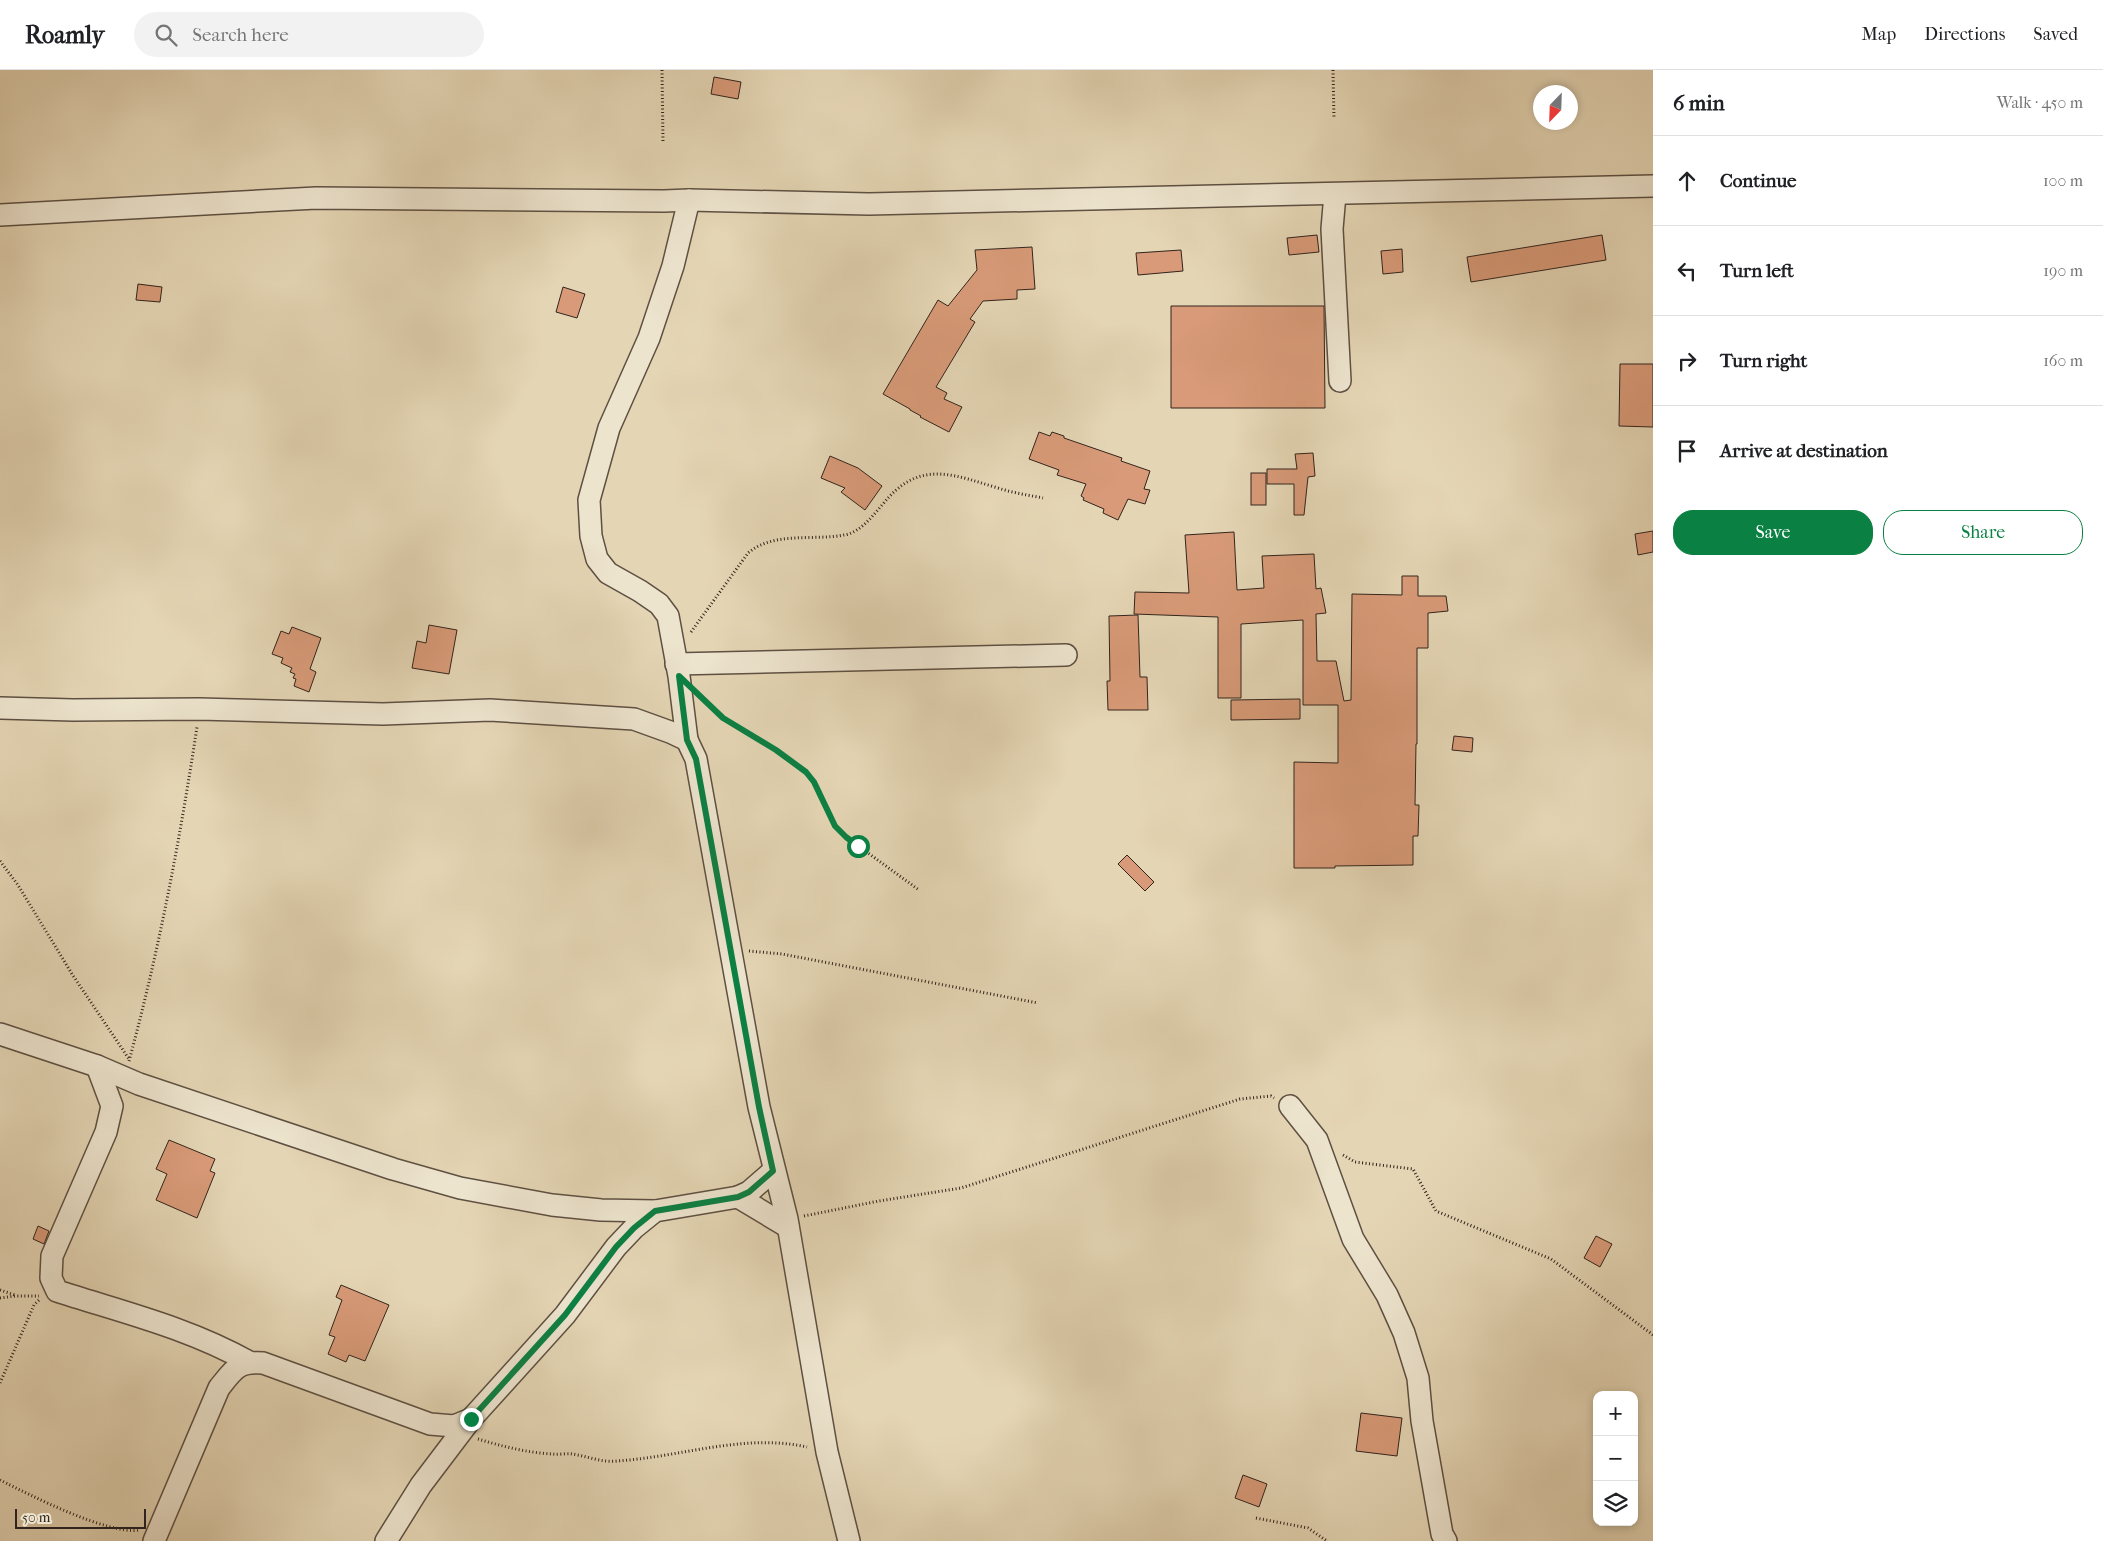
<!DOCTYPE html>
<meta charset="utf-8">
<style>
:root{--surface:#fff;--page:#f2f2f2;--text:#202124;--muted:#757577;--line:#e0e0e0;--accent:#0b8043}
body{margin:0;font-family:"IM FELL French Canon",serif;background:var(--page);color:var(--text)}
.controls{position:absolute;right:15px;bottom:15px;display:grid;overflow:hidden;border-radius:10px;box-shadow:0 2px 8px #0003}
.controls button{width:45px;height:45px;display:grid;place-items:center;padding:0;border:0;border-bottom:1px solid var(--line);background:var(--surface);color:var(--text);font:25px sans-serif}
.compass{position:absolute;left:1533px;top:15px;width:45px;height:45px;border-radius:50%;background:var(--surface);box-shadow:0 2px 8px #0003;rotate:203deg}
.scale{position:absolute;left:15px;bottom:12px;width:131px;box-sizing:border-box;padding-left:5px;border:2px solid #32241c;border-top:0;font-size:14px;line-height:18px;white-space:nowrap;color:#32241c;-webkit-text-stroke:4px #ede4ce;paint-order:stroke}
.stop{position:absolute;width:15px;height:15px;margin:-11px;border:4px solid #0b8043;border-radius:50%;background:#fff}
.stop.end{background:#0b8043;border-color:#fff;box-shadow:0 1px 5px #0008}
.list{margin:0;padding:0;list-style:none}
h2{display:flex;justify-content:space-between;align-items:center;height:65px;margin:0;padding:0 20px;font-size:21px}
h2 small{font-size:16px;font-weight:400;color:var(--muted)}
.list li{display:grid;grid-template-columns:32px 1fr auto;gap:15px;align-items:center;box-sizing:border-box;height:90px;padding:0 20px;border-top:1px solid var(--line)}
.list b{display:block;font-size:19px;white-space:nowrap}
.list em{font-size:16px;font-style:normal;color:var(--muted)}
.actions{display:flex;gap:10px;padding:15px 20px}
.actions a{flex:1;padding:11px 0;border:1px solid var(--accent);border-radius:20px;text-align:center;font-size:18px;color:var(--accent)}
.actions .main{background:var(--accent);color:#fff}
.icon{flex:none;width:28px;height:28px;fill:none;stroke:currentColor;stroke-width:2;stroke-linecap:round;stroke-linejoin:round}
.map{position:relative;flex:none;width:1653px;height:1471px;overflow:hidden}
header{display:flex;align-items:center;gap:30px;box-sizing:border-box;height:70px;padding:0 25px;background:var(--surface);border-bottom:1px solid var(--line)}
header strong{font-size:24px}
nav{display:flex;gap:28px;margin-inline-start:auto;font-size:18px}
.search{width:350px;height:45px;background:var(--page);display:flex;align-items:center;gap:12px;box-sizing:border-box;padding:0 18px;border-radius:28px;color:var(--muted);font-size:19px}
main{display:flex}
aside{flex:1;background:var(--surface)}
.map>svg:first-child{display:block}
</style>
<header>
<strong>Roamly</strong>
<div class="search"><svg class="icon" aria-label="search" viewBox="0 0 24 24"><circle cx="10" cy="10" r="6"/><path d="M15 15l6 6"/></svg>Search here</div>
<nav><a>Map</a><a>Directions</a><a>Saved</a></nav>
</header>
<main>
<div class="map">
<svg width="1653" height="1471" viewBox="0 0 1653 1471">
<rect width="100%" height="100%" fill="#e4d5b4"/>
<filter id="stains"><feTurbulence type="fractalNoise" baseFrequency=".004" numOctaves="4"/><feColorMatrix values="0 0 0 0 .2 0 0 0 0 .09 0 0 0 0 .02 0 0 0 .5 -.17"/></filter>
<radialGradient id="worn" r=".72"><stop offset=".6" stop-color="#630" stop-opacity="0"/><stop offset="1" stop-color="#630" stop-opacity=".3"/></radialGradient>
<g fill="#d89a78" stroke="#32241c">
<polygon points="714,7 741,12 738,29 711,24"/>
<polygon points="1317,165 1319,182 1289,185 1287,168"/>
<polygon points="1602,165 1606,190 1471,212 1467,187"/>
<polygon points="1032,177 1035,219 1017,220 1017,229 983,231 970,249 975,252 936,317 947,323 944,329 962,337 949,362 920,347 921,346 910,340 910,339 883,324 938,230 948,236 977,200 975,180"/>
<polygon points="1402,179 1403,202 1383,204 1381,181"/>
<polygon points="1181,180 1183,201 1138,205 1136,183"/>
<polygon points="138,214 162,217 160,232 136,230"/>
<polygon points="563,217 585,224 577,248 556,242"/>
<polygon points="1171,236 1324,236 1325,338 1171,338"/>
<polygon points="1620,294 1653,294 1653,357 1619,356"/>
<polygon points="1039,362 1050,366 1052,362 1064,366 1064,368 1122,388 1121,391 1150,401 1144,419 1150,420 1145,434 1128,429 1118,450 1103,443 1104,439 1083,430 1084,428 1081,426 1086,414 1057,405 1059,400 1029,389"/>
<polygon points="1313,383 1315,406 1308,407 1304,445 1294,445 1294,414 1267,414 1267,399 1297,399 1295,384"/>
<polygon points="830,386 858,398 882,416 865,440 841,422 845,418 821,408"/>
<rect x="1251" y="403" width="15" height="32"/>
<polygon points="1653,461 1653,482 1638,485 1635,464"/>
<polygon points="1234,462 1237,520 1264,518 1262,486 1314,484 1316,519 1321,518 1326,543 1316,544 1317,591 1336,591 1344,631 1351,630 1352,524 1402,525 1402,506 1418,506 1418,526 1446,526 1448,541 1428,543 1428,578 1417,578 1417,674 1416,674 1415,735 1419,735 1418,766 1413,766 1413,795 1335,796 1335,798 1294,798 1294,692 1338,693 1338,635 1303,635 1303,550 1241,554 1241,628 1218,628 1218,547 1134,544 1135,522 1189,523 1185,465"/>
<polygon points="1138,545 1140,607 1147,607 1148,640 1108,640 1107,611 1110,611 1109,546"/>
<polygon points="429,555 457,560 449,604 412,598 417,571 426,573"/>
<polygon points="292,557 321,568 310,599 316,602 309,622 294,616 296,609 293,608 295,604 290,602 292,598 281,593 283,588 272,584 281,561 289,564"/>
<polygon points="1300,629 1300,649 1231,650 1231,630"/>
<polygon points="1454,666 1473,668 1472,682 1452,680"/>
<polygon points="1127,785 1154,812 1145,821 1118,794"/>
<polygon points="169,1070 215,1089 210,1101 215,1103 197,1148 156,1130 167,1104 156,1099"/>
<polygon points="38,1156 49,1161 44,1174 33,1169"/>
<polygon points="1596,1166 1612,1174 1600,1197 1584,1188"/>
<polygon points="341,1215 389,1235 365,1291 349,1285 346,1292 328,1284 335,1267 329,1265 342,1230 336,1227"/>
<polygon points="1361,1343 1402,1348 1397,1386 1356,1381"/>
<polygon points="1243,1405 1267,1414 1259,1437 1235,1428"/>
</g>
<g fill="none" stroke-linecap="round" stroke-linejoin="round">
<g stroke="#5e5042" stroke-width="24">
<g id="minor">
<polyline points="1335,124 1332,159 1340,311"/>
<polyline points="0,145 316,128 664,131 689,130 869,134 1653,116"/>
<polyline points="676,594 1066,585"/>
<polyline points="0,638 73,640 199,639 383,644 490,640 634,649 670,662 687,670 696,689 759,1037 787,1149 827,1382 849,1471"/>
<polyline points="687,670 679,606 668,546 659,534 640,521 608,503 597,489 591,466 589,430 609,358 649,268 673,196 689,130"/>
<polyline points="0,964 97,996 139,1014 393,1099 460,1118 552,1135 601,1140 655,1141"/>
<path d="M97,996L112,1036L106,1062L52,1186L51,1208L57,1221C122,1242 189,1258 249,1292"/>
<polyline points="1290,1036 1317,1070 1353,1169 1387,1225 1404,1263 1418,1308 1422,1351 1442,1464 1446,1471"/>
<polyline points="738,1127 788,1157"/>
<path d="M154,1471L219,1318C234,1299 238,1291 263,1293L430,1354L454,1356L471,1349L565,1245L616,1177L634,1158L655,1141L738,1127L749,1122L773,1101"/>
<polyline points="386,1471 421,1415 471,1349"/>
</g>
</g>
<g stroke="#32241c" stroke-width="3" stroke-dasharray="1 2.5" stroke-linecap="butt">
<polyline points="662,0 663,73"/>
<polyline points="1333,0 1334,49"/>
<path d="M691,562L748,483C774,461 813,471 844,465C863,462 876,441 889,427C923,390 957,406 998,418C1013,423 1028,425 1043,428"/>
<polyline points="701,627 723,648 776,680 806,703 814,712 835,756 846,767 919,820"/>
<polyline points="0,791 18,815 72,904 129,989"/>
<polyline points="749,881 782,884 1038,933"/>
<path d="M129,991C159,881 180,769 197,657"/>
<polyline points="1343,1085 1355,1092 1413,1099 1436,1141 1551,1189 1653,1265"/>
<polyline points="804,1146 879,1131 961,1118 1240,1029 1271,1026 1274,1028"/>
<polyline points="0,1220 15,1225"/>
<polyline points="0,1228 15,1226 39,1226"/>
<polyline points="0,1313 34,1235 40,1229"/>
<path d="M478,1369C501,1376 528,1383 553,1384C559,1385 566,1383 572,1384C587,1386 602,1393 617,1391C681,1387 744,1363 807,1377"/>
<path d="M0,1410C30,1425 108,1465 139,1460"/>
<polyline points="1256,1448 1308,1458 1327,1471"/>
</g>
<use href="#minor" stroke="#ede4ce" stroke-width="21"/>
</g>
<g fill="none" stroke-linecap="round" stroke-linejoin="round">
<polyline stroke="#0b8043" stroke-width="6" points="471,1349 565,1245 616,1177 634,1158 655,1141 738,1127 749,1122 773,1101 759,1037 696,689 687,670 679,606 723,648 776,680 806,702 814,712 835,756 846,767 858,776"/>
</g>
<rect width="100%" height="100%" filter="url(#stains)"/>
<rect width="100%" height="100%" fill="url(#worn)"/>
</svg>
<div class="controls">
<button>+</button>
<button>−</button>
<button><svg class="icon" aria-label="layers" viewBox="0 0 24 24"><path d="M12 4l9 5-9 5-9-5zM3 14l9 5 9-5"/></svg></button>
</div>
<svg class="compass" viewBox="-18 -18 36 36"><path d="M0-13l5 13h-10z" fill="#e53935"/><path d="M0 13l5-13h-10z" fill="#757577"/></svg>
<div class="scale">50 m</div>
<div class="stop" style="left:858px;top:776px"></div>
<div class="stop end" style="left:471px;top:1349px"></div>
</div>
<aside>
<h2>6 min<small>Walk · 450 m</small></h2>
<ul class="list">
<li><svg class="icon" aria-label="ahead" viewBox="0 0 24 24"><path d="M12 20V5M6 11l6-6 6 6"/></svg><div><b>Continue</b></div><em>100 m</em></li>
<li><svg class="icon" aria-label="left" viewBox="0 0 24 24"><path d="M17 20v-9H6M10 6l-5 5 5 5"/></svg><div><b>Turn left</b></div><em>190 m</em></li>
<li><svg class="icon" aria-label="right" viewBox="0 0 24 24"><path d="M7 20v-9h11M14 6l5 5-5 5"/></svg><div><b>Turn right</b></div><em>160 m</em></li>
<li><svg class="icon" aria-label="arrive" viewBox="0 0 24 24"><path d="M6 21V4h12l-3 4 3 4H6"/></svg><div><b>Arrive at destination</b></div></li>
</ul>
<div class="actions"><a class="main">Save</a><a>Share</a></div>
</aside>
</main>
